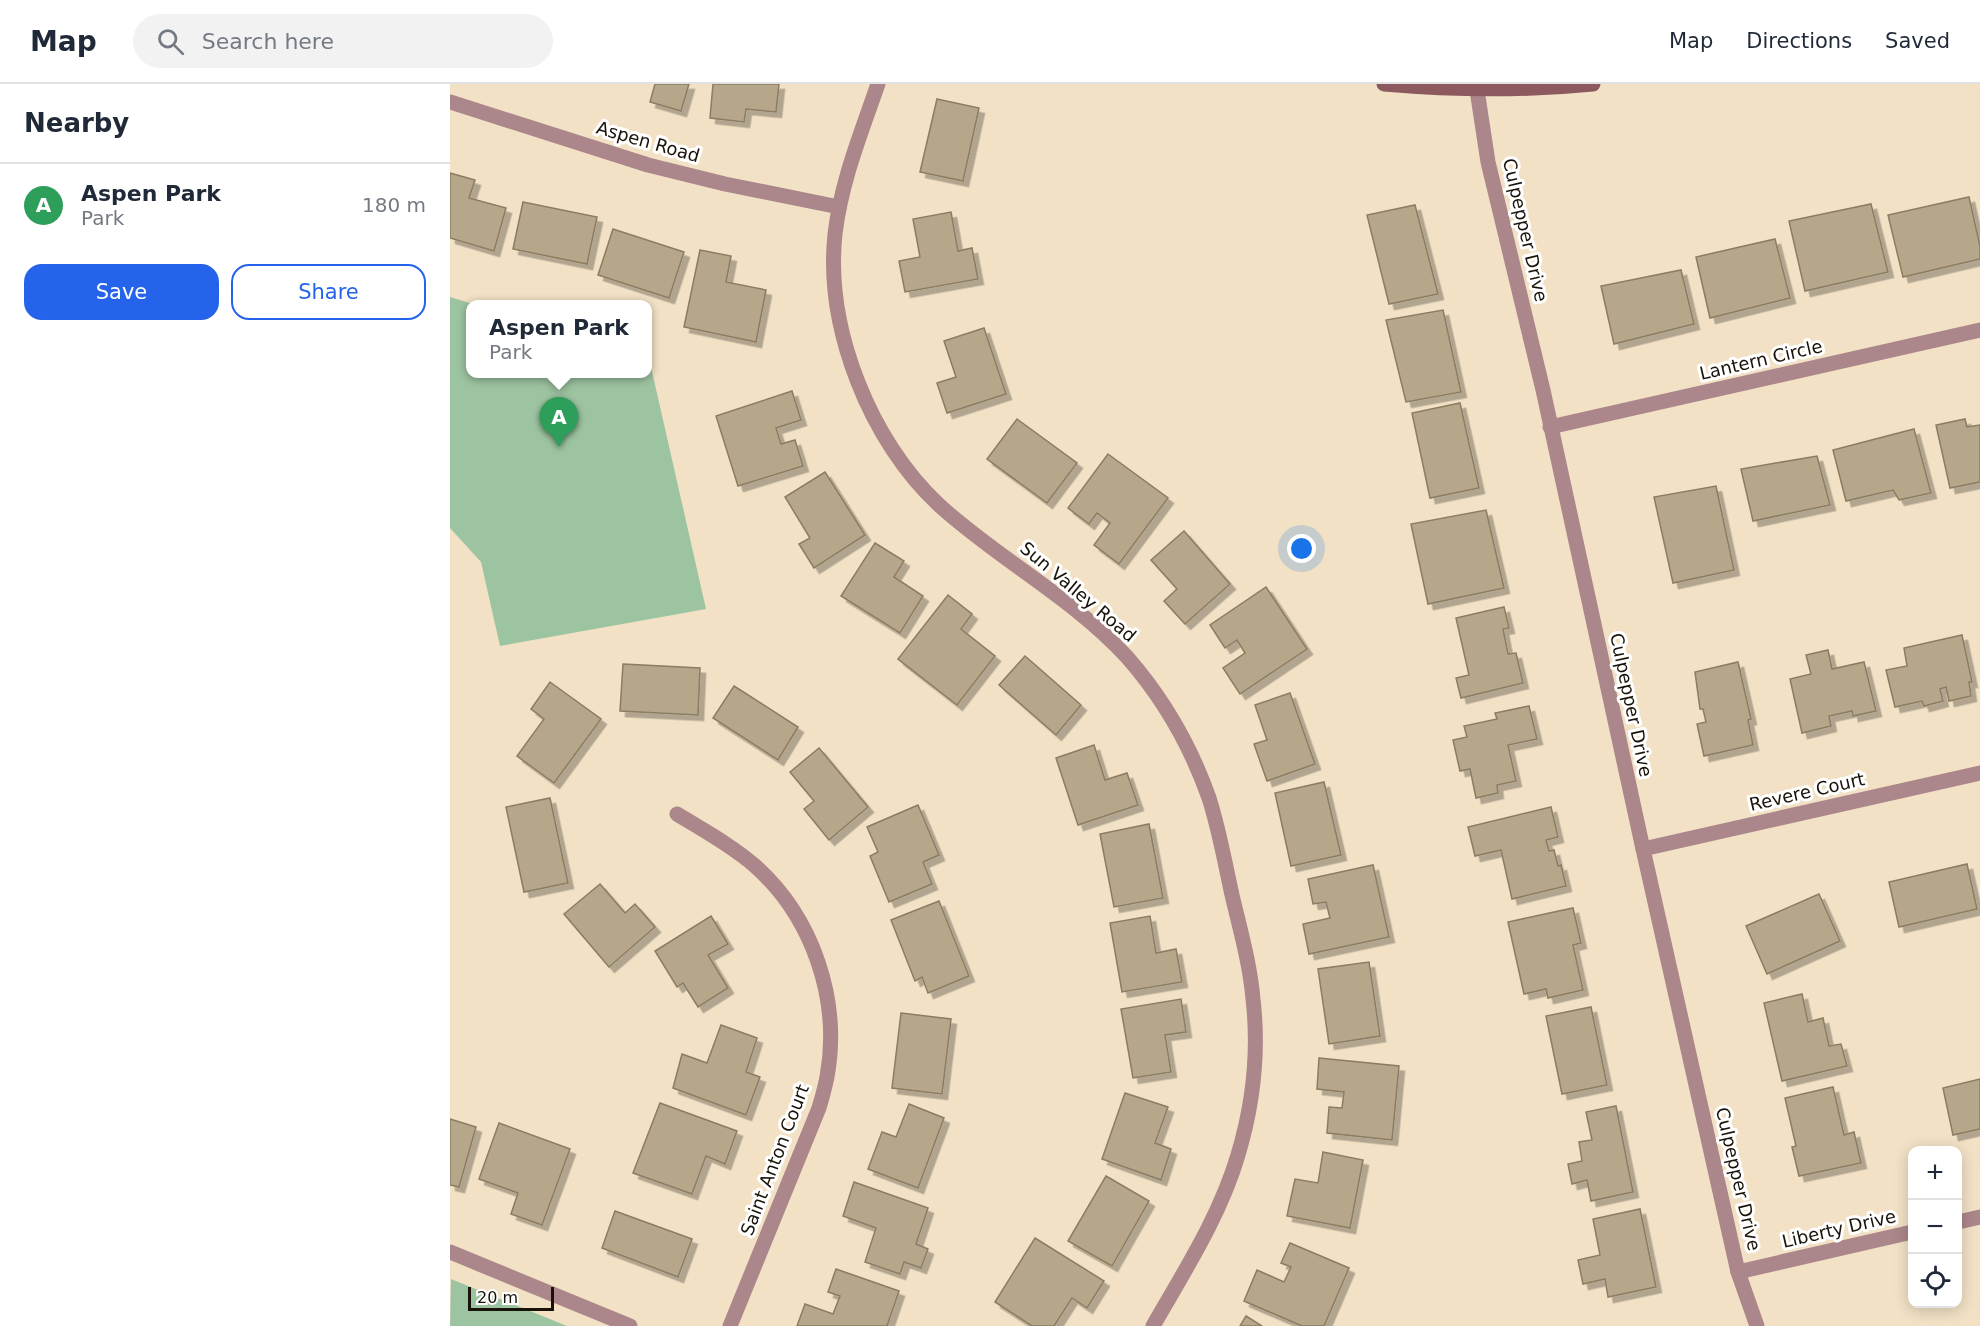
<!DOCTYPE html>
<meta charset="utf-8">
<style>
:root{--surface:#fff;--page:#f2f2f3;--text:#1f2937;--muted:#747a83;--line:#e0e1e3;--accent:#2563eb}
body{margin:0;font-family:"DejaVu Sans",sans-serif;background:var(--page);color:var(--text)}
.controls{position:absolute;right:18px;bottom:18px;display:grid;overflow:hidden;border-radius:12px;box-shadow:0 3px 15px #0003}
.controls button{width:54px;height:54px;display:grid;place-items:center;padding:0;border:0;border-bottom:2px solid var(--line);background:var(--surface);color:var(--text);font:30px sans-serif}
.scale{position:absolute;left:18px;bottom:15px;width:86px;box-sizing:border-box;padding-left:6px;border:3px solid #181208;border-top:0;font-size:16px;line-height:21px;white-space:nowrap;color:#181208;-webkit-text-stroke:4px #fff;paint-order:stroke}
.you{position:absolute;left:852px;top:465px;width:21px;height:21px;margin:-15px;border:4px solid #fff;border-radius:50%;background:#1a73e8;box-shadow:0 0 0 9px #1a73e833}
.badge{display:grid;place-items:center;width:39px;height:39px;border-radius:50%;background:var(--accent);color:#fff;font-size:20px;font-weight:700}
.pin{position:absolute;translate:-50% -50px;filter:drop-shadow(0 2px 3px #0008)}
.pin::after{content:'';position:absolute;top:32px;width:21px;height:18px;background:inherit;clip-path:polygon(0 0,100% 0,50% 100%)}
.popup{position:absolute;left:16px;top:216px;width:186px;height:78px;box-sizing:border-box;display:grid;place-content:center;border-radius:12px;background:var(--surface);filter:drop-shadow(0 2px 4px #0005);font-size:20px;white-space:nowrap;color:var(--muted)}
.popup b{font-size:22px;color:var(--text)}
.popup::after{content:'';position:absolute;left:50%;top:100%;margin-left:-12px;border:12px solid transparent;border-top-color:var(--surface)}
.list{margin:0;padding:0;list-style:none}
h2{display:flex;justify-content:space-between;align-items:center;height:78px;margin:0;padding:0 24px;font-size:26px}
h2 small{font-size:20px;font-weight:400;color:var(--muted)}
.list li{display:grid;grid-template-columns:39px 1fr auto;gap:18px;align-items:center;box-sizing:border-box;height:84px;padding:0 24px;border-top:2px solid var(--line)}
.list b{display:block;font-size:22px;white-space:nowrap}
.list p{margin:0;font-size:20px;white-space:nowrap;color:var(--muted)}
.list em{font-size:20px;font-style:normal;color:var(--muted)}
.actions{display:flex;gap:12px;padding:18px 24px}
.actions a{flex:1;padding:14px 0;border:2px solid var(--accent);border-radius:18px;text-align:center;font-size:21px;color:var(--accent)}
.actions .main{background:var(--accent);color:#fff}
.icon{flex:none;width:33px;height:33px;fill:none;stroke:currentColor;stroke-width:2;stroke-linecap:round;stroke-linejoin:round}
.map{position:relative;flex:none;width:1530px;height:1242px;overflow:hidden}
header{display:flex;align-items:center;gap:36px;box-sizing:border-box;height:84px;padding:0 30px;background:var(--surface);border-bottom:2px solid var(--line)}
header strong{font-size:28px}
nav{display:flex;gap:33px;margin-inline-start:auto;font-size:21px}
.search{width:420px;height:54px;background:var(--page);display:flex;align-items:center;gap:15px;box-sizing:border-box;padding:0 21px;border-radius:33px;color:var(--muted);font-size:22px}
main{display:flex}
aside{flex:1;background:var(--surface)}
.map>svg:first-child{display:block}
</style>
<header>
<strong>Map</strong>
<div class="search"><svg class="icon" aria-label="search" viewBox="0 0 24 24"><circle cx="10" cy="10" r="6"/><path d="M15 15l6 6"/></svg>Search here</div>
<nav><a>Map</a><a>Directions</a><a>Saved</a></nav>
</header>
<main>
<aside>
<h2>Nearby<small></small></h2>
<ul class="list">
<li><span class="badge" style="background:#2e9e5b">A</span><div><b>Aspen Park</b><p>Park</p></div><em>180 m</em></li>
</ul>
<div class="actions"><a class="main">Save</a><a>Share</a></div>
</aside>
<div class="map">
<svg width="1530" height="1242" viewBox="0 0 1530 1242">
<defs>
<filter id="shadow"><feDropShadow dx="5.5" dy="5.5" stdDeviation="0" flood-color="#0004"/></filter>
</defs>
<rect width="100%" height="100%" fill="#f2e1c5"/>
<g fill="#9dc4a1">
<polygon points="0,213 23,220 21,220 21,290 198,290 198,282 201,283 256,525 50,562 31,478 0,444"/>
<polygon points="1,1195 117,1242 0,1242"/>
</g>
<g fill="#b6a78b" stroke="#8b7c62" stroke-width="1.5" filter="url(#shadow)">
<polygon points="205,0 239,0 231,27 200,18"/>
<polygon points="263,0 329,0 326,28 296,25 294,38 260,34"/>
<polygon points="487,15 529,24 513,97 470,88"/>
<polygon points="0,89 25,96 19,114 56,124 44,167 0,154"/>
<polygon points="1519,113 1530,162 1530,175 1453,193 1438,131"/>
<polygon points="73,118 147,133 137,180 63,165"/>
<polygon points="1421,120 1438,188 1355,207 1339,137"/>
<polygon points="965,121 988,210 939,220 917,131"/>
<polygon points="501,128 508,167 522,164 528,195 455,208 449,177 470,173 463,135"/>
<polygon points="163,145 234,168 219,214 148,191"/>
<polygon points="1325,155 1340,214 1260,234 1246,173"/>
<polygon points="250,166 281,172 276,198 316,206 306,258 234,243"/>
<polygon points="1231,186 1244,240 1164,260 1151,202"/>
<polygon points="993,226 1011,308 956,318 936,236"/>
<polygon points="534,244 556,310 497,329 487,299 506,293 494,257"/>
<polygon points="342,307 351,336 326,344 331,360 345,356 353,382 288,402 266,332"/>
<polygon points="1010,319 1029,404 980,414 962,329"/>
<polygon points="567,335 627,379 597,419 537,375"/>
<polygon points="1515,335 1517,343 1530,341 1530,398 1500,404 1486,341"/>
<polygon points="1464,345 1481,409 1449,416 1443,406 1396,417 1383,366"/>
<polygon points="658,370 718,414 669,480 644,461 660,439 647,429 639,440 618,424"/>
<polygon points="1367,372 1380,421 1303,437 1291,385"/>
<polygon points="375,388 415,451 364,484 349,460 360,454 335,413"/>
<polygon points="1266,402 1284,486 1223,499 1204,413"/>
<polygon points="1036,426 1054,504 978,520 961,440"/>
<polygon points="734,447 780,500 735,540 714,517 727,505 701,476"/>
<polygon points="425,459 454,477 444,493 473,512 450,549 391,512"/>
<polygon points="816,503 857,565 790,610 773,584 795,569 787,556 775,564 760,541"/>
<polygon points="498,511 522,530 511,545 545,572 507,621 448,575"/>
<polygon points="1054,523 1059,544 1053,545 1058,570 1066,569 1073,599 1011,614 1006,594 1019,591 1006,534"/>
<polygon points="1512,551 1522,598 1519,598 1521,612 1499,617 1496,603 1490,605 1493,617 1474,622 1472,617 1445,623 1436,586 1457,582 1454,564"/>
<polygon points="1378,566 1382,585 1414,578 1426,627 1403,632 1402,627 1379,632 1381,642 1352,649 1340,595 1361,590 1356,571"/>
<polygon points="575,572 631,621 606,651 549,601"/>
<polygon points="1288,578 1301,635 1298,636 1303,661 1254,672 1247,640 1256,638 1253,625 1250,625 1245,588"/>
<polygon points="173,580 250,584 248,631 170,627"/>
<polygon points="100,598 151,635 104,699 67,672 94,635 81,625"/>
<polygon points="284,602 348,643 328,676 263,634"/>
<polygon points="840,609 865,680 817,697 804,660 817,656 805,621"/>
<polygon points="1079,622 1087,655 1058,661 1066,697 1047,701 1048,709 1026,714 1020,685 1010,687 1003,656 1017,653 1014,642 1047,635 1045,629"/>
<polygon points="644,661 655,696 677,689 688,721 628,741 606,674"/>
<polygon points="369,664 418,723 379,756 354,725 364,717 340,688"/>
<polygon points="874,698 891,771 841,782 825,709"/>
<polygon points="100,714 118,799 74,808 56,723"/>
<polygon points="468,721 489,771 473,778 482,800 439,818 420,772 428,768 417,743"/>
<polygon points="1101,723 1108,753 1096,756 1099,767 1104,766 1108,782 1111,781 1116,802 1062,815 1051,766 1025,772 1018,743"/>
<polygon points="699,740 713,814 664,823 650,750"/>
<polygon points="1517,780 1527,825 1449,843 1439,798"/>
<polygon points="923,781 939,853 859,870 853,840 880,834 876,818 863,820 858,795"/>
<polygon points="150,800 175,829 185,820 205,843 159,883 114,830"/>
<polygon points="1369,810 1390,857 1317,890 1296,842"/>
<polygon points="489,817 519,892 478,909 472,893 465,897 441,836"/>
<polygon points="1123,824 1131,859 1123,861 1133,906 1098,914 1096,905 1074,910 1058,838"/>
<polygon points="261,832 278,860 258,871 278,904 248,923 233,899 227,903 205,867"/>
<polygon points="700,832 706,869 726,865 732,898 672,908 660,839"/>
<polygon points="919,878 930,952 879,960 868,885"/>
<polygon points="1352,910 1358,938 1373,934 1379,962 1391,960 1397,982 1332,997 1314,919"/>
<polygon points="731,915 736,948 715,951 721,988 683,994 671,925"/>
<polygon points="1141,923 1157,1001 1112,1010 1096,932"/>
<polygon points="451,929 501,935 492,1010 442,1004"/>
<polygon points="271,941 307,954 296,988 310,993 296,1031 223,1004 232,970 257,979"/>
<polygon points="869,974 949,982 942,1056 877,1049 879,1023 892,1024 894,1008 867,1005"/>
<polygon points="1530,995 1530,1045 1503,1051 1493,1004"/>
<polygon points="1383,1003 1394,1051 1404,1048 1411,1079 1349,1092 1342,1063 1346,1062 1335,1014"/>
<polygon points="675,1009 718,1023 705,1059 721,1065 711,1096 652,1075"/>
<polygon points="210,1019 287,1047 275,1080 256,1072 242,1110 183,1089"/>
<polygon points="459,1020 494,1034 468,1104 418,1085 432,1048 446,1053"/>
<polygon points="1166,1022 1183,1108 1141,1117 1137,1096 1122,1100 1118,1080 1132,1077 1129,1058 1142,1056 1136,1028"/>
<polygon points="0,1035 26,1043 9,1103 0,1101"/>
<polygon points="49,1039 120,1065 92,1141 61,1130 68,1109 29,1095"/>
<polygon points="873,1068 913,1076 900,1144 837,1132 845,1095 868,1099"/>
<polygon points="656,1092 699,1117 662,1182 618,1157"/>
<polygon points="404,1098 478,1124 466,1160 478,1165 471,1184 454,1178 450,1190 415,1178 426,1144 393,1132"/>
<polygon points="1190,1125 1206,1203 1158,1213 1155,1195 1133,1200 1128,1176 1150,1171 1143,1135"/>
<polygon points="165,1127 242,1155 228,1193 152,1164"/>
<polygon points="585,1154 654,1197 637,1224 622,1214 604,1242 582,1242 545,1218"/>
<polygon points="840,1159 899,1184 874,1242 852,1242 794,1217 807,1186 834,1198 841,1183 831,1179"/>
<polygon points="386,1185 449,1207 437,1242 347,1242 355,1220 383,1230 390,1212 378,1208"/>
<polygon points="796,1232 812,1242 790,1242"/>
</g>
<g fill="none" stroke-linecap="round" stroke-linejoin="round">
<g stroke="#ab868a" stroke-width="15">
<path d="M428,0C411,49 391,98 385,150C375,244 420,357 489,421C548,475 622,513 677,573C713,614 741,663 759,714C769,745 775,779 782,811C790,845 800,880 803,915C809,967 803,1021 788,1071C770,1132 735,1186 703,1242"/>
<polyline points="1027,6 1038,78 1093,306 1193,765 1288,1188 1307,1242"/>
<polyline points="0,18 198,81 275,100 389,123"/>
<polyline points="1100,343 1530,246"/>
<path d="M227,730C253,746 281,761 304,781C363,833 391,916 377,993C375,1003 372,1014 369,1024L280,1242"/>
<polyline points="1193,765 1530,689"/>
<polyline points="1508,1138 1530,1133"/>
<polyline points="0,1168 180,1242"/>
<polyline points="1288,1188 1462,1148"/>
</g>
<path stroke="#8c595f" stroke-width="15" d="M934,0C1004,6 1073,7 1143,0"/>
</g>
<g text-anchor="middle" stroke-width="6" stroke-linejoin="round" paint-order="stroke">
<g font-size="18" fill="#181208" stroke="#fff">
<text transform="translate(198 58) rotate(16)" y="6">Aspen Road</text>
<text transform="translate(1075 146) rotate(77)" y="6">Culpepper Drive</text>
<text transform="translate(1311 276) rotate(-13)" y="6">Lantern Circle</text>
<text transform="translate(628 508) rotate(40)" y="6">Sun Valley Road</text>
<text transform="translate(1181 621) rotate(78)" y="6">Culpepper Drive</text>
<text transform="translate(1357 708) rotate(-13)" y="6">Revere Court</text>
<text transform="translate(325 1076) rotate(-69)" y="6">Saint Anton Court</text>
<text transform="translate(1288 1095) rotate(77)" y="6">Culpepper Drive</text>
<text transform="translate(1389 1145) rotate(-13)" y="6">Liberty Drive</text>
</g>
</g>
</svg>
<div class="controls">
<button>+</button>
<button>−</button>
<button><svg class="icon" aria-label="locate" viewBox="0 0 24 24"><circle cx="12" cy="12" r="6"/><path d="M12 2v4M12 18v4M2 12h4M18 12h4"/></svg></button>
</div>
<div class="scale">20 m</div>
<div class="you"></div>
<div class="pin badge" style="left:109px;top:363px;background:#2e9e5b">A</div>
<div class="popup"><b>Aspen Park</b>Park</div>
</div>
</main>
